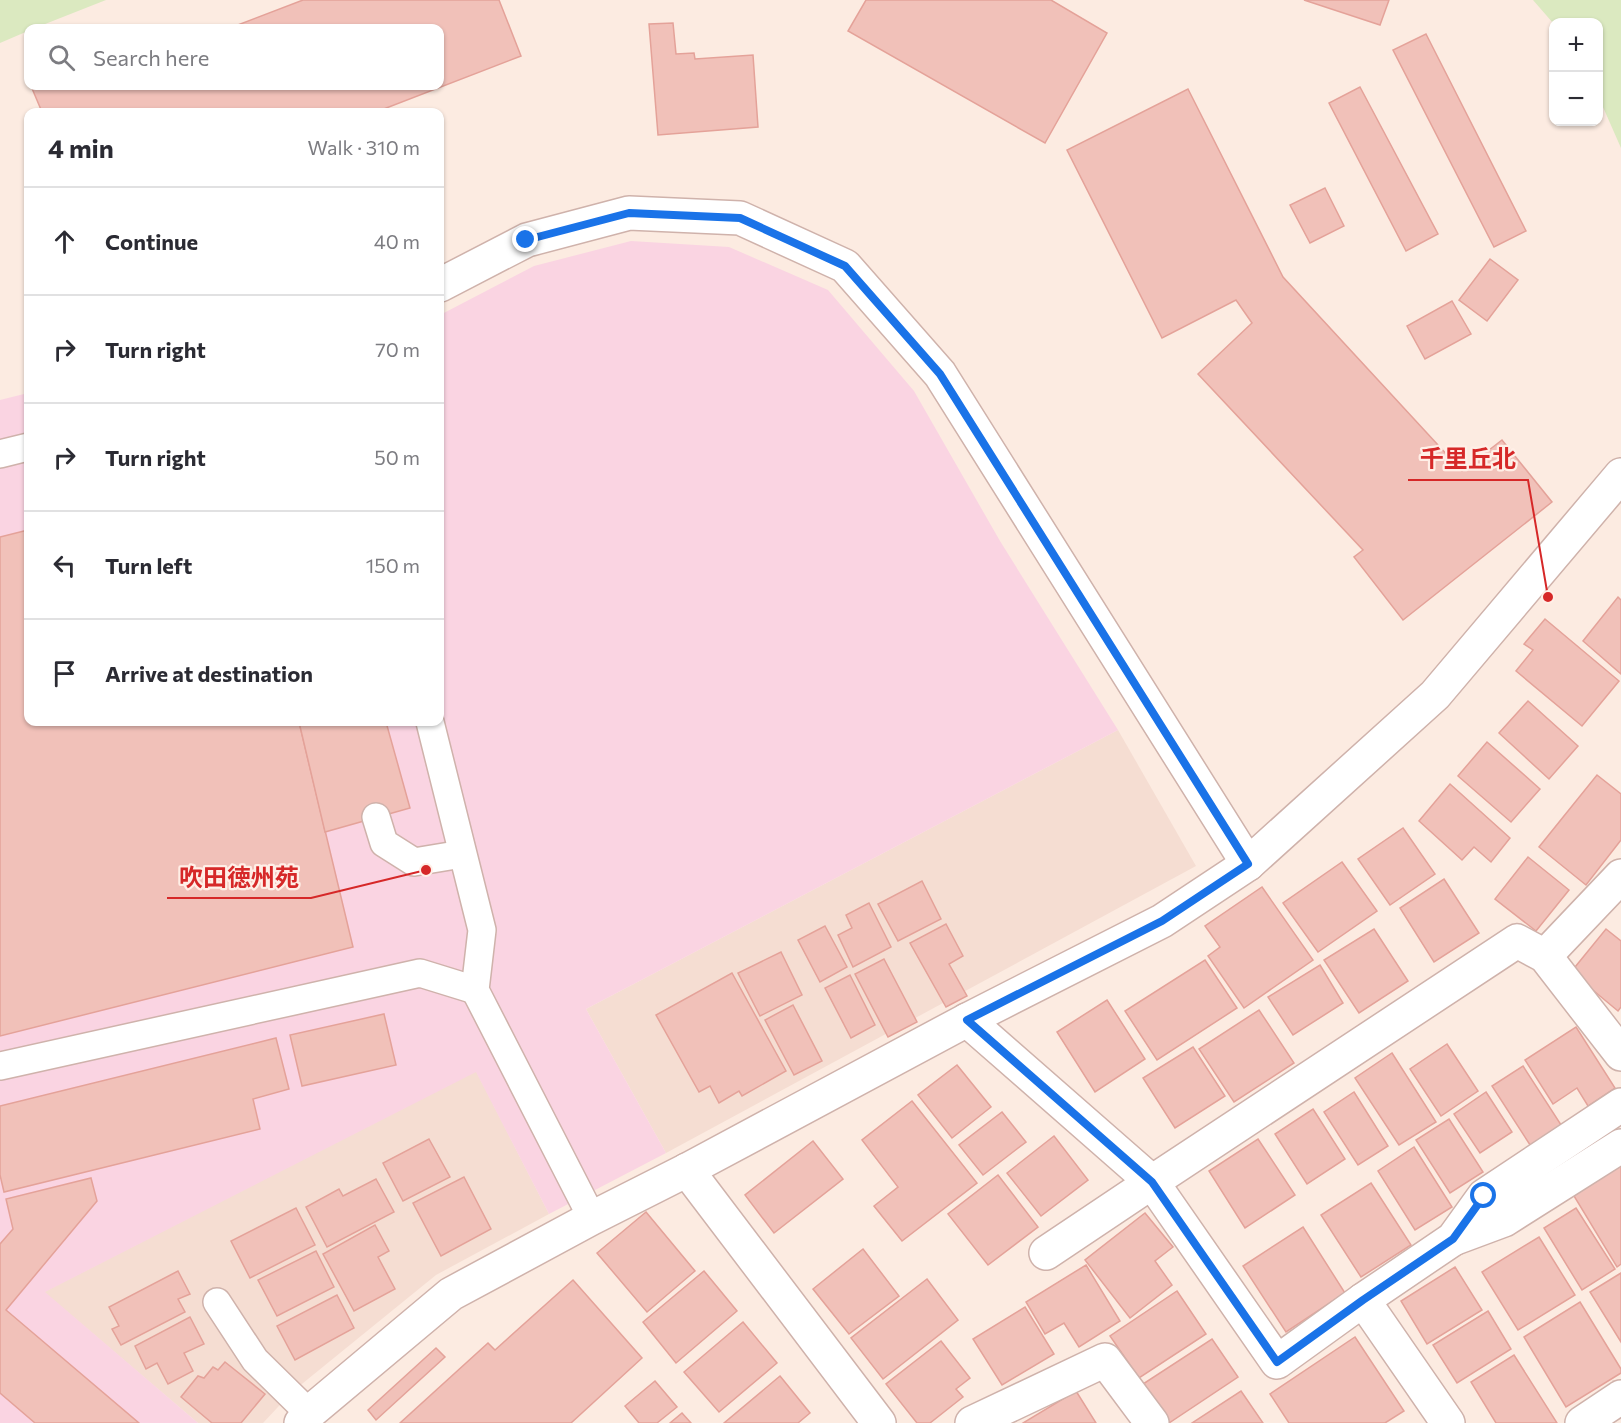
<!DOCTYPE html>
<meta charset="utf-8">
<style>
:root{--surface:#fff;--page:#f2f2f3;--text:#2b2b33;--muted:#7c7c81;--line:#e1e1e2}
body{margin:0;font-family:Commissioner,"Noto Sans JP",sans-serif;background:var(--page);color:var(--text)}
.controls{position:absolute;right:18px;top:18px;display:grid;overflow:hidden;border-radius:12px;box-shadow:0 2px 4px #0004}
.controls button{width:54px;height:54px;display:grid;place-items:center;padding:0;border:0;border-bottom:2px solid var(--line);background:var(--surface);color:var(--text);font:30px sans-serif}
.stop{position:absolute;width:18px;height:18px;margin:-14px;border:4px solid #1a73e8;border-radius:50%;background:#fff}
.stop.end{background:#1a73e8;border-color:#fff;box-shadow:0 2px 6px #0008}
.list{margin:0;padding:0;list-style:none}
h2{display:flex;justify-content:space-between;align-items:center;height:78px;margin:0;padding:0 24px;font-size:26px}
h2 small{font-size:20px;font-weight:400;color:var(--muted)}
.list li{display:grid;grid-template-columns:39px 1fr auto;gap:18px;align-items:center;box-sizing:border-box;height:108px;padding:0 24px;border-top:2px solid var(--line)}
.list b{display:block;font-size:22px;white-space:nowrap}
.list em{font-size:20px;font-style:normal;color:var(--muted)}
.icon{flex:none;width:33px;height:33px;fill:none;stroke:currentColor;stroke-width:2;stroke-linecap:round;stroke-linejoin:round}
.map{position:relative;flex:none;width:1621px;height:1423px;overflow:hidden}
.search{position:absolute;background:var(--surface);box-shadow:0 2px 4px #0004;left:24px;top:24px;width:420px;height:66px;display:flex;align-items:center;gap:15px;box-sizing:border-box;padding:0 21px;border-radius:12px;color:var(--muted);font-size:22px}
.panel{position:absolute;background:var(--surface);box-shadow:0 2px 4px #0004;left:24px;top:108px;width:420px;height:618px;border-radius:12px}
.map>svg:first-child{display:block}
</style>
<div class="map">
<svg width="1621" height="1423" viewBox="0 0 1621 1423">
<rect width="100%" height="100%" fill="#fcebe1"/>
<g fill="#f5ddd2">
<polygon points="1118,730 1196,866 666,1153 586,1009"/>
<polygon points="476,1071 549,1214 436,1275 292,1392 263,1423 198,1423 44,1292"/>
</g>
<polygon fill="#fad4e2" points="631,241 729,247 828,290 914,391 1000,541 1118,730 586,1009 666,1153 549,1214 476,1072 45,1292 198,1423 0,1423 0,400 28,393 28,722 440,722 440,315 534,266"/>
<g fill="#dbe9c0">
<polygon points="0,0 106,0 35,28 28,28 28,31 0,43"/>
<polygon points="1533,0 1621,0 1621,148 1599,98 1598,22 1553,23"/>
</g>
<g fill="#f1c1b9" stroke="#e4a299" stroke-width="1.5">
<polygon points="303,0 499,0 521,56 376,112 42,112 31,86 440,86 440,28 230,28"/>
<polygon points="866,0 1051,0 1107,33 1045,143 848,31"/>
<polygon points="1304,0 1389,0 1380,25"/>
<polygon points="673,23 676,54 694,53 695,59 753,55 758,127 658,135 649,24"/>
<polygon points="1426,34 1526,231 1494,247 1393,50"/>
<polygon points="1360,87 1438,234 1406,251 1329,103"/>
<polygon points="1188,89 1283,277 1462,471 1502,440 1552,502 1403,620 1354,557 1363,550 1198,374 1252,323 1236,300 1162,338 1067,150"/>
<polygon points="1325,188 1344,226 1310,243 1290,205"/>
<polygon points="1490,259 1518,280 1487,321 1459,300"/>
<polygon points="1452,301 1471,334 1425,359 1407,326"/>
<polygon points="28,530 28,722 299,722 353,947 0,1036 0,537"/>
<polygon points="1618,597 1621,600 1621,674 1583,641"/>
<polygon points="1545,619 1619,681 1582,726 1516,671 1533,650 1524,644"/>
<polygon points="1528,701 1578,746 1549,779 1499,733"/>
<polygon points="299,722 386,722 410,808 325,832"/>
<polygon points="1487,742 1540,789 1511,822 1458,776"/>
<polygon points="1597,775 1621,794 1621,840 1586,885 1539,847"/>
<polygon points="1450,784 1510,838 1491,862 1474,847 1462,860 1419,821"/>
<polygon points="1403,828 1435,874 1390,905 1358,859"/>
<polygon points="1528,857 1569,890 1536,931 1495,899"/>
<polygon points="1342,862 1377,911 1318,952 1283,903"/>
<polygon points="1444,879 1479,933 1434,962 1400,908"/>
<polygon points="922,881 941,919 898,941 878,904"/>
<polygon points="1262,887 1313,960 1244,1008 1208,956 1220,947 1205,926"/>
<polygon points="869,903 891,947 853,967 838,935 852,928 846,915"/>
<polygon points="946,924 963,956 949,964 967,996 946,1007 910,943"/>
<polygon points="825,926 847,967 820,982 798,940"/>
<polygon points="1374,929 1408,981 1359,1013 1324,960"/>
<polygon points="1606,929 1621,941 1621,1007 1618,1011 1571,972"/>
<polygon points="781,952 802,995 760,1016 738,973"/>
<polygon points="884,959 917,1022 888,1037 855,974"/>
<polygon points="1205,960 1237,1008 1157,1060 1125,1011"/>
<polygon points="1320,965 1343,1003 1293,1035 1268,997"/>
<polygon points="732,973 786,1071 742,1096 739,1091 719,1103 710,1086 699,1092 656,1015"/>
<polygon points="850,975 875,1025 851,1038 825,988"/>
<polygon points="1107,1000 1145,1059 1095,1092 1057,1032"/>
<polygon points="793,1005 822,1061 794,1075 765,1020"/>
<polygon points="1259,1010 1294,1063 1234,1102 1199,1049"/>
<polygon points="384,1014 396,1065 302,1086 290,1035"/>
<polygon points="1576,1027 1615,1088 1588,1106 1577,1088 1553,1104 1525,1060"/>
<polygon points="276,1038 289,1089 253,1099 260,1129 4,1192 0,1175 0,1106"/>
<polygon points="1447,1044 1478,1091 1441,1116 1410,1069"/>
<polygon points="1193,1047 1225,1096 1175,1128 1143,1078"/>
<polygon points="1392,1053 1436,1122 1399,1145 1355,1078"/>
<polygon points="957,1065 991,1107 952,1138 918,1095"/>
<polygon points="1523,1066 1565,1131 1534,1151 1492,1086"/>
<polygon points="1354,1092 1388,1146 1358,1165 1324,1112"/>
<polygon points="1486,1092 1512,1132 1480,1153 1454,1114"/>
<polygon points="912,1101 977,1183 902,1241 874,1206 898,1187 862,1140"/>
<polygon points="1313,1109 1345,1159 1307,1184 1275,1134"/>
<polygon points="1002,1112 1026,1142 983,1175 959,1145"/>
<polygon points="1449,1119 1483,1172 1450,1193 1416,1140"/>
<polygon points="1054,1136 1088,1180 1041,1216 1007,1173"/>
<polygon points="429,1139 450,1177 403,1201 383,1163"/>
<polygon points="1258,1139 1295,1195 1245,1228 1209,1171"/>
<polygon points="813,1141 843,1179 774,1233 745,1195"/>
<polygon points="1414,1147 1452,1207 1415,1230 1378,1171"/>
<polygon points="1621,1160 1621,1264 1617,1267 1571,1191"/>
<polygon points="998,1175 1038,1227 988,1265 948,1214"/>
<polygon points="464,1177 491,1229 441,1256 413,1203"/>
<polygon points="91,1178 97,1201 6,1310 139,1423 35,1423 0,1393 0,1244 13,1229 6,1199"/>
<polygon points="376,1179 394,1212 327,1247 306,1207 339,1189 343,1196"/>
<polygon points="1371,1183 1411,1245 1361,1277 1321,1215"/>
<polygon points="296,1208 315,1245 250,1278 231,1241"/>
<polygon points="1576,1208 1615,1269 1582,1290 1544,1228"/>
<polygon points="646,1212 695,1271 647,1312 597,1253"/>
<polygon points="1145,1213 1173,1247 1155,1261 1172,1285 1130,1318 1085,1260"/>
<polygon points="375,1225 389,1251 378,1257 395,1289 354,1311 323,1254"/>
<polygon points="1303,1227 1345,1293 1286,1332 1243,1266"/>
<polygon points="1539,1237 1575,1295 1518,1330 1482,1272"/>
<polygon points="863,1249 899,1296 849,1334 813,1289"/>
<polygon points="316,1251 334,1287 277,1316 258,1280"/>
<polygon points="1086,1265 1120,1321 1079,1347 1064,1323 1045,1334 1026,1302"/>
<polygon points="1455,1267 1482,1310 1427,1344 1401,1301"/>
<polygon points="178,1271 190,1294 178,1299 185,1312 121,1345 112,1329 119,1326 109,1307"/>
<polygon points="704,1271 737,1311 676,1363 643,1322"/>
<polygon points="1621,1273 1621,1342 1590,1292"/>
<polygon points="927,1279 958,1320 883,1379 851,1338"/>
<polygon points="573,1280 642,1358 571,1423 400,1423 488,1343 495,1350"/>
<polygon points="1177,1291 1206,1334 1139,1378 1110,1336"/>
<polygon points="337,1295 354,1328 295,1360 277,1326"/>
<polygon points="1580,1302 1621,1369 1621,1373 1566,1407 1524,1337"/>
<polygon points="1025,1307 1054,1354 1002,1385 973,1339"/>
<polygon points="1488,1311 1511,1349 1457,1383 1433,1345"/>
<polygon points="190,1317 204,1344 184,1353 193,1371 168,1384 157,1363 146,1369 135,1346"/>
<polygon points="743,1322 777,1363 719,1412 684,1372"/>
<polygon points="1355,1337 1404,1411 1385,1423 1289,1423 1270,1394"/>
<polygon points="1212,1339 1238,1377 1169,1423 1143,1384"/>
<polygon points="941,1341 970,1378 956,1389 963,1397 930,1423 917,1423 886,1384"/>
<polygon points="436,1348 445,1357 376,1420 368,1410"/>
<polygon points="1514,1355 1557,1423 1496,1423 1471,1382"/>
<polygon points="225,1362 265,1394 241,1423 212,1423 181,1397 198,1376 204,1378 213,1367 218,1370"/>
<polygon points="780,1376 810,1413 798,1423 724,1423"/>
<polygon points="655,1381 677,1407 657,1423 639,1423 625,1406"/>
<polygon points="1076,1391 1096,1423 1023,1423"/>
<polygon points="1241,1391 1263,1423 1192,1423"/>
<polygon points="682,1413 691,1423 670,1423"/>
</g>
<g fill="none" stroke-linecap="round" stroke-linejoin="round">
<g stroke="#cfb2ab" stroke-width="30">
<g id="service">
<polyline points="0,454 28,447"/>
<polyline points="430,722 482,930 475,990 592,1218"/>
<polyline points="376,817 384,843 414,862 462,854"/>
<polyline points="0,1066 420,973 475,990"/>
<polyline points="217,1302 255,1360 309,1413"/>
</g>
</g>
<g stroke="#cfb2ab" stroke-width="36">
<g id="minor">
<polyline points="1545,956 1621,876"/>
<polyline points="967,1020 1152,1182 1277,1362 1363,1300 1448,1423"/>
<polyline points="687,1170 879,1423"/>
<polyline points="1453,1239 1504,1220 1621,1146"/>
<polyline points="1046,1253 1152,1182 1517,941 1545,956 1621,1054"/>
<polyline points="1363,1300 1453,1239 1484,1196 1621,1105"/>
<polyline points="301,1423 309,1413 451,1294 592,1218 687,1170 967,1020 1162,921 1248,864"/>
<polyline points="972,1423 1105,1360 1152,1423"/>
<polyline points="1582,1423 1621,1397"/>
</g>
</g>
<g stroke="#cfb2ab" stroke-width="36">
<polyline id="tertiary" points="440,285 527,240 629,213 740,218 845,266 940,374 1248,864 1435,695 1621,475"/>
</g>
<use href="#service" stroke="#fff" stroke-width="27"/>
<use href="#minor" stroke="#fff" stroke-width="33"/>
<use href="#tertiary" stroke="#fff" stroke-width="33"/>
</g>
<g fill="none" stroke-linecap="round" stroke-linejoin="round">
<polyline stroke="#1a73e8" stroke-width="8" points="526,240 629,213 740,218 845,266 940,374 1248,864 1162,921 967,1020 1152,1182 1277,1362 1363,1300 1453,1239 1484,1196"/>
</g>
<path fill="none" stroke="#d62828" stroke-width="2" d="M1548 597L1528 480H1408M426 870L311 898H167"/>
<g fill="#d62828" stroke="#ffefe7" stroke-width="2">
<circle cx="1548" cy="597" r="6"/>
<circle cx="426" cy="870" r="6"/>
</g>
<g font-size="24" text-anchor="middle" font-weight="bold" fill="#d62828" stroke="#ffefe7" stroke-width="4.5" stroke-linejoin="round" paint-order="stroke">
<text x="1468" y="467">千里丘北</text>
<text x="239" y="886">吹田徳州苑</text>
</g>
</svg>
<div class="controls">
<button>+</button>
<button>−</button>
</div>
<div class="stop" style="left:1484px;top:1196px"></div>
<div class="stop end" style="left:526px;top:240px"></div>
<div class="search"><svg class="icon" aria-label="search" viewBox="0 0 24 24"><circle cx="10" cy="10" r="6"/><path d="M15 15l6 6"/></svg>Search here</div>
<section class="panel">
<h2>4 min<small>Walk · 310 m</small></h2>
<ul class="list">
<li><svg class="icon" aria-label="ahead" viewBox="0 0 24 24"><path d="M12 20V5M6 11l6-6 6 6"/></svg><div><b>Continue</b></div><em>40 m</em></li>
<li><svg class="icon" aria-label="right" viewBox="0 0 24 24"><path d="M7 20v-9h11M14 6l5 5-5 5"/></svg><div><b>Turn right</b></div><em>70 m</em></li>
<li><svg class="icon" aria-label="right" viewBox="0 0 24 24"><path d="M7 20v-9h11M14 6l5 5-5 5"/></svg><div><b>Turn right</b></div><em>50 m</em></li>
<li><svg class="icon" aria-label="left" viewBox="0 0 24 24"><path d="M17 20v-9H6M10 6l-5 5 5 5"/></svg><div><b>Turn left</b></div><em>150 m</em></li>
<li><svg class="icon" aria-label="arrive" viewBox="0 0 24 24"><path d="M6 21V4h12l-3 4 3 4H6"/></svg><div><b>Arrive at destination</b></div></li>
</ul>
</section>
</div>
